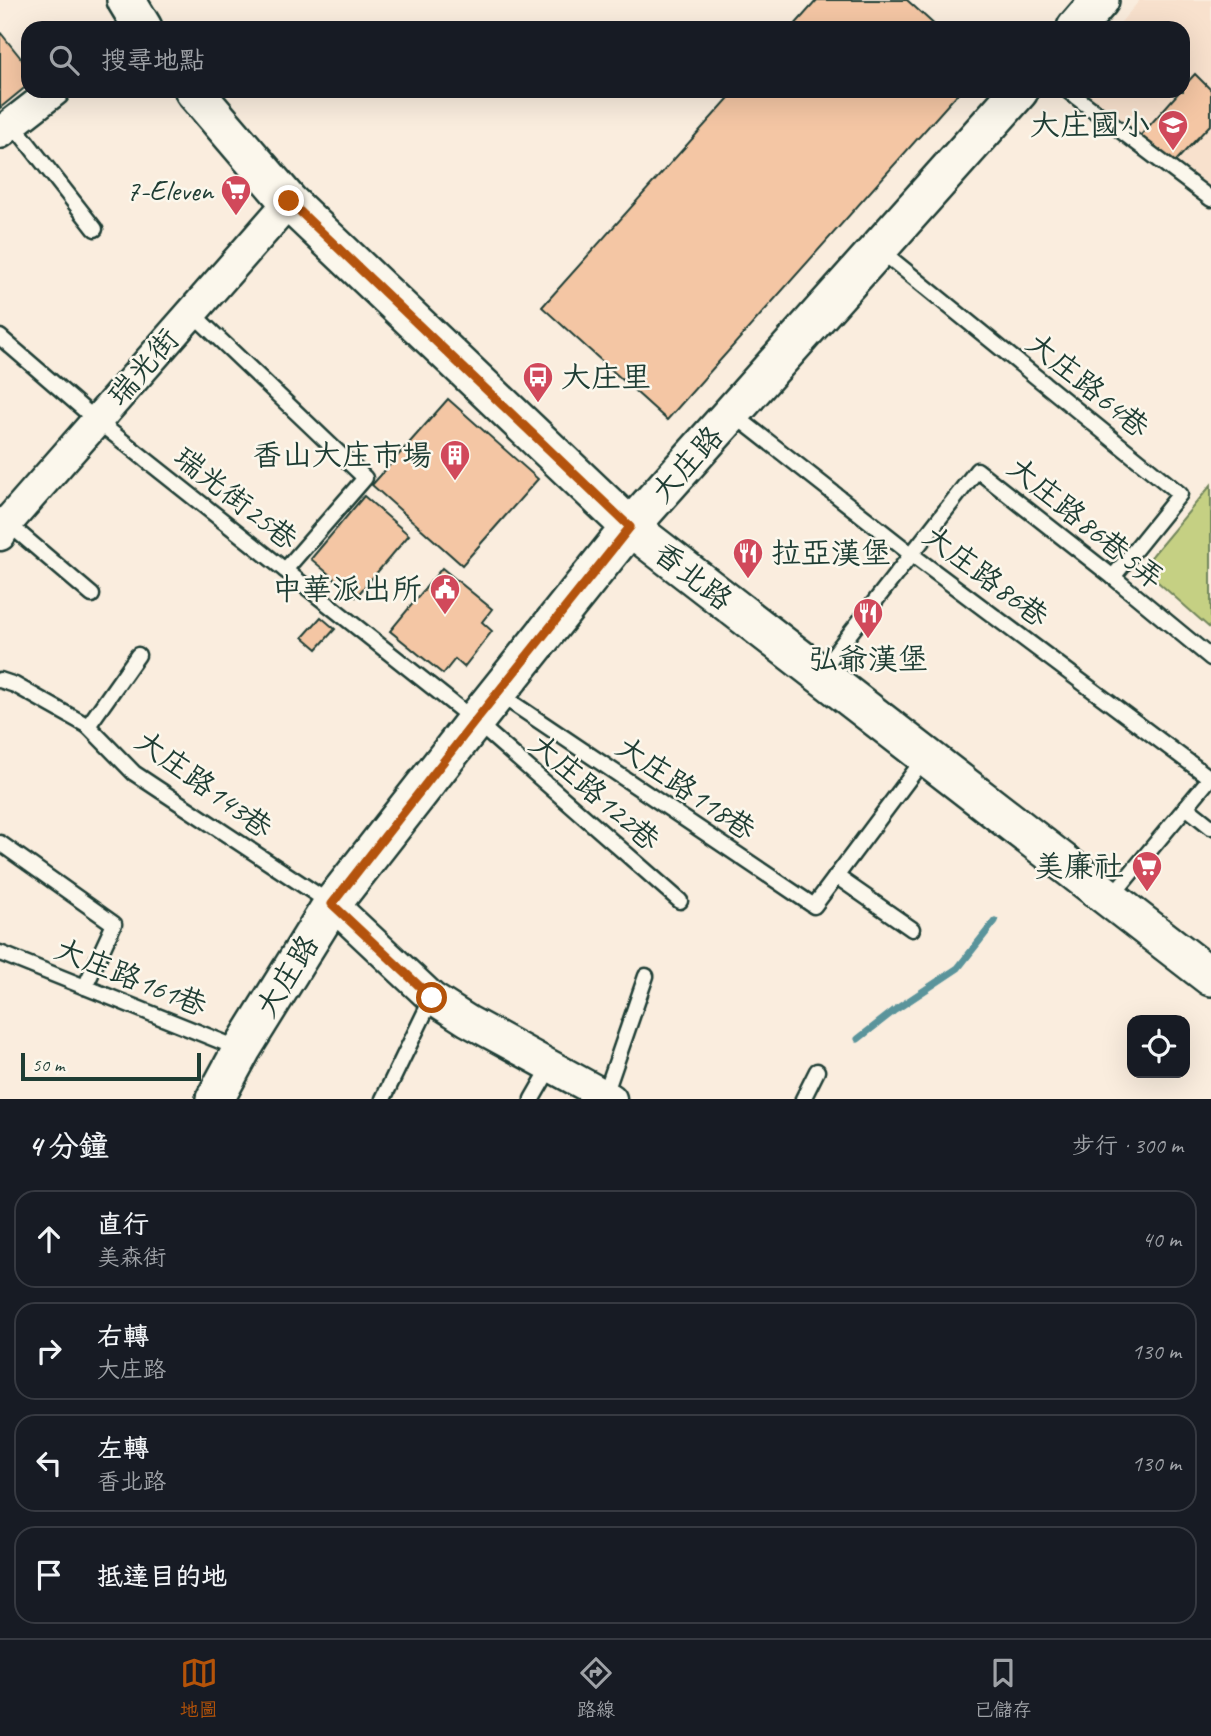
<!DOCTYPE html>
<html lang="zh-TW">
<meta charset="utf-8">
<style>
:root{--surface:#171b24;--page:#20242c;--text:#f1f3f6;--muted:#9ea1a6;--line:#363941;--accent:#b45309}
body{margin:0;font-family:Caveat,"LXGW WenKai TC",sans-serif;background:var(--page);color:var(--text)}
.controls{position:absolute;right:21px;bottom:21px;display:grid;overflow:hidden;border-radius:14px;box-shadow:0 7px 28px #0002}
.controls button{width:63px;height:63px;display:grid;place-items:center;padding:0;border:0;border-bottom:2px solid var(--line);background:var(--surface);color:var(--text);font:35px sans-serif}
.scale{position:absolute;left:21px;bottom:18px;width:180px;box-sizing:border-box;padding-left:7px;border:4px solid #1f3d34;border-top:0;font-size:19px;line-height:24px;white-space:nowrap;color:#1f3d34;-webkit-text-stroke:5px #fbf7ec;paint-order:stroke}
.stop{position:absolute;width:21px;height:21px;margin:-16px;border:5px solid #b45309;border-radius:50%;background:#fff}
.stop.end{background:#b45309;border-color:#fff;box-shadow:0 2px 7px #0008}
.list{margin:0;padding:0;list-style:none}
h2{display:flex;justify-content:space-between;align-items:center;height:91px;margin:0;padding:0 28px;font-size:30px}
h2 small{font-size:23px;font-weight:400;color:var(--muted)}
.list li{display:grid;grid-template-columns:46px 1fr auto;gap:21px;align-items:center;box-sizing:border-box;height:98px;margin:0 14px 14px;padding:0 14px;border:2px solid var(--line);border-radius:21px}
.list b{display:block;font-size:26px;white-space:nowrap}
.list p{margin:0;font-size:23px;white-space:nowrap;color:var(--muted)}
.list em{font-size:23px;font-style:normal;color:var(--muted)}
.icon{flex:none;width:38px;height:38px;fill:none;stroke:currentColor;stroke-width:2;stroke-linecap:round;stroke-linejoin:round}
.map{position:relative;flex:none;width:1211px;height:1099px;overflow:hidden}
.search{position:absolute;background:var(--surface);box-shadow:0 7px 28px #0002;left:21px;right:21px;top:21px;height:77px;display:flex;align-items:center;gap:18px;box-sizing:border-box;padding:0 24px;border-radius:21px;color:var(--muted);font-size:26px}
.sheet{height:539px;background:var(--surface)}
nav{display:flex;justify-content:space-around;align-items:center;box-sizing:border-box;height:98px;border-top:2px solid var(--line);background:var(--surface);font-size:19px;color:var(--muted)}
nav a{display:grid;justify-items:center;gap:4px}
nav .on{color:var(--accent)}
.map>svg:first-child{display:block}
</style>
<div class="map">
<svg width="1211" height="1099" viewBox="0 0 1211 1099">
<rect width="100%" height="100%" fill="#faedde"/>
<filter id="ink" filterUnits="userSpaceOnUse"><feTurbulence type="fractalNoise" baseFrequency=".0143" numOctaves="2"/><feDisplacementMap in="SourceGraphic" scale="14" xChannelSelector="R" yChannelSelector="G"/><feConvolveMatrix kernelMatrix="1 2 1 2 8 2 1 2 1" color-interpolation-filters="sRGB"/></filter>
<g filter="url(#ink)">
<polygon fill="#f8e1cd" points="1140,0 1211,0 1211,210 1060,94 1063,91 1183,91 1183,28 1116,28"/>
<polygon fill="#c5d083" stroke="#72865c" stroke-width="2" points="1211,485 1211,629 1142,568"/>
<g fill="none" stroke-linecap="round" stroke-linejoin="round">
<polyline stroke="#5a949b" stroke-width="7" points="858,1039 895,1010 958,968 995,921"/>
</g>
<g fill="#f4c6a4" stroke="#1f3d34" stroke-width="2">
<polygon points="817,0 907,0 938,28 792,28"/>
<polygon points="0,32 28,67 28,85 0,108"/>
<polygon points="1195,74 1211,90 1211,124 1172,165 1141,135 1180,91 1183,91 1183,87"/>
<polygon points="735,91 960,91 667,420 542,307"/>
<polygon points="448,399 538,479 462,565 372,485"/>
<polygon points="364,496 409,535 356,597 311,559"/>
<polygon points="442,568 492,609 482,622 492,631 464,667 455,659 443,674 390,631"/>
<polygon points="321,617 335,629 317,649 303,637"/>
</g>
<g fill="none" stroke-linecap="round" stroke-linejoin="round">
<g stroke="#1f3d34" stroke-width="19">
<g id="service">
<polyline points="1068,91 1211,199"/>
<polyline points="12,123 95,229"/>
<polyline points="880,250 1180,494 1113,577"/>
<polyline points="191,312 365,478 285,570"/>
<polyline points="0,337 96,420 475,721 680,901"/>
<polyline points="733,414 911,554 1210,778"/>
<polyline points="4,520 92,595"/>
<polyline points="138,655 88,726 134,773 330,903"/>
<polyline points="820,672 977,470 1113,577 1211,658"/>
<polyline points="0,680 15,685 88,726"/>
<polyline points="499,694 814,906 926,756"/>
<polyline points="1186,807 1211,827"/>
<polyline points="0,843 114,924 85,987"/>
<polyline points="836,876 912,929"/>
<polyline points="1111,897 1211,777"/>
<polyline points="0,953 240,1049"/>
<polyline points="605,1095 646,976"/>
<polyline points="383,1099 432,998"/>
<polyline points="532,1099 551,1066"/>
<polyline points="803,1099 817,1071"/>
</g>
</g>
<g stroke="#1f3d34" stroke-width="35">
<g id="minor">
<polyline points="0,133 54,91"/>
<polyline points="0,535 7,523 289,202"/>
<polyline points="332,904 432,998 468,1021 611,1099"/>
</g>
</g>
<g stroke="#1f3d34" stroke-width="42">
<g id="tertiary">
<polyline points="126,0 143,28"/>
<polyline points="1076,28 1100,0"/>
<polyline points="194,91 289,202 630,527 1211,977"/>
<polyline points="215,1099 242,1049 332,904 475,721 630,527 1019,91"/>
</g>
</g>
<use href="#service" stroke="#fbf7ec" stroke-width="14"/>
<use href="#minor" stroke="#fbf7ec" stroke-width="30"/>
<use href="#tertiary" stroke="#fbf7ec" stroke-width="37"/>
</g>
</g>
<g fill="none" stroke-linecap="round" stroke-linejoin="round" filter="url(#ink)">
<polyline stroke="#b45309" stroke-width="9" points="289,201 630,527 475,721 332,904 432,998"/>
</g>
<defs>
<g id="school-pin" transform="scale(1.575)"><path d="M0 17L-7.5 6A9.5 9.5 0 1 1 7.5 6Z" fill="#d1495b" stroke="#fbf7ec"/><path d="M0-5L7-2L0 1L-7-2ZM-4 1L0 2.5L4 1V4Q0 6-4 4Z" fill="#fff"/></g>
<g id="supermarket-pin" transform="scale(1.575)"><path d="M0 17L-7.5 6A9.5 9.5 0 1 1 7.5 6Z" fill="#d1495b" stroke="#fbf7ec"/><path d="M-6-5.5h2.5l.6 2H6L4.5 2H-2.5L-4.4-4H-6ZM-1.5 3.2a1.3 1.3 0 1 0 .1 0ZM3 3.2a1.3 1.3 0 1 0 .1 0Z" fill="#fff"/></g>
<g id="bus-pin" transform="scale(1.575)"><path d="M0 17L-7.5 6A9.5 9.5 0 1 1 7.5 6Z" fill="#d1495b" stroke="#fbf7ec"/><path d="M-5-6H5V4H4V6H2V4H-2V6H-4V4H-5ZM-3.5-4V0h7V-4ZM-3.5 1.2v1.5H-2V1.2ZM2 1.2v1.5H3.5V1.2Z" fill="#fff"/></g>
<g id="building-pin" transform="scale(1.575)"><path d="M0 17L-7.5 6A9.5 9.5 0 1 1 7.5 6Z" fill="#d1495b" stroke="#fbf7ec"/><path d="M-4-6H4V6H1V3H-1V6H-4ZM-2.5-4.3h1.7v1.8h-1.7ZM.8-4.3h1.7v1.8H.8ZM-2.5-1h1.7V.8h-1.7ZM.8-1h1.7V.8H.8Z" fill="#fff"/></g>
<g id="restaurant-pin" transform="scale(1.575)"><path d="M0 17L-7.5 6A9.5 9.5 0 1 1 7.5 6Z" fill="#d1495b" stroke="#fbf7ec"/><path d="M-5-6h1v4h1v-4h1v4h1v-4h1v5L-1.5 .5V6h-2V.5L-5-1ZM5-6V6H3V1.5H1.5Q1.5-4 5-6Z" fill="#fff"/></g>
<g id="civic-pin" transform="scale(1.575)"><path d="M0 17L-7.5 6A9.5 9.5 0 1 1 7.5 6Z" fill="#d1495b" stroke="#fbf7ec"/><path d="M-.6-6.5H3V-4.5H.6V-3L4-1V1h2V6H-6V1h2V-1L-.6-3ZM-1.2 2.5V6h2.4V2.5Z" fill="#fff"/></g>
</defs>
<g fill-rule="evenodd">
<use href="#school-pin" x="1173" y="125"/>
<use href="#supermarket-pin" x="236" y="190"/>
<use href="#bus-pin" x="538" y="377"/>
<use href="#building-pin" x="455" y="455"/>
<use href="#restaurant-pin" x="748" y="553"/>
<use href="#civic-pin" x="445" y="589"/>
<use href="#restaurant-pin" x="868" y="613"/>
<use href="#supermarket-pin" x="1147" y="866"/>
</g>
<g text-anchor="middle" stroke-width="5" stroke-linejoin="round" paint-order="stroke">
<g font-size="30" fill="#1f3d34" stroke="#fbf7ec" text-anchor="end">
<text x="1150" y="135">大庄國小</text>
<text x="213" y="200">7-Eleven</text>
<text x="561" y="387" text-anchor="start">大庄里</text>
<text x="432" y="465">香山大庄市場</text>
<text x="771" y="563" text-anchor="start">拉亞漢堡</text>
<text x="422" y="599">中華派出所</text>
<text x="868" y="669" text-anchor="middle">弘爺漢堡</text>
<text x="1124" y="876">美廉社</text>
</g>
<g font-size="30" fill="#1f3d34" stroke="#fbf7ec">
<text transform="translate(143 367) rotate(-49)" y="10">瑞光街</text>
<text transform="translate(1088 385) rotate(39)" y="10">大庄路64巷</text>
<text transform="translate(687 464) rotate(-48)" y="10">大庄路</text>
<text transform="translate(236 498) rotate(38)" y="10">瑞光街25巷</text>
<text transform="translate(1086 523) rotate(39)" y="10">大庄路86巷5弄</text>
<text transform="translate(693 576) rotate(38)" y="10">香北路</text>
<text transform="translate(986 576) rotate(37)" y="10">大庄路86巷</text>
<text transform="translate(204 784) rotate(36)" y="10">大庄路143巷</text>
<text transform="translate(686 788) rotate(34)" y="10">大庄路118巷</text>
<text transform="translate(595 792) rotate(41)" y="10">大庄路122巷</text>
<text transform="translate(287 976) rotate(-58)" y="10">大庄路</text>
<text transform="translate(131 977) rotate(22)" y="10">大庄路161巷</text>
</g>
</g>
</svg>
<div class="controls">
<button><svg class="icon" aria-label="locate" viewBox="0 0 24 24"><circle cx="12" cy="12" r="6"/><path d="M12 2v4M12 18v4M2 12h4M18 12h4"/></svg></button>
</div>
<div class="scale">50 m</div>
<div class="stop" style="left:432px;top:998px"></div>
<div class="stop end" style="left:289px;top:201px"></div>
<div class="search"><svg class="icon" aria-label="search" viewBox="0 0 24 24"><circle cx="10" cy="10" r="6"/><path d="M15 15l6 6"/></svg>搜尋地點</div>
</div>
<section class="sheet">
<h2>4 分鐘<small>步行 · 300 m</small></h2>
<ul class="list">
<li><svg class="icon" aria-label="ahead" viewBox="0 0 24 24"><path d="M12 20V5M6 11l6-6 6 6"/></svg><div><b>直行</b><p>美森街</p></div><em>40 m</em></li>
<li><svg class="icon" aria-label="right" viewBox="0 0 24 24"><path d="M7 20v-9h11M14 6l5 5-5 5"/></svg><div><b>右轉</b><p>大庄路</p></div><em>130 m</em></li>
<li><svg class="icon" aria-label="left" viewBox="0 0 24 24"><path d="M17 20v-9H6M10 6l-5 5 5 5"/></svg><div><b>左轉</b><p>香北路</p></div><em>130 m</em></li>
<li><svg class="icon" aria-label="arrive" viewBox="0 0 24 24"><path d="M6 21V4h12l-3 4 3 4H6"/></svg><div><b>抵達目的地</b></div></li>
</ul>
</section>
<nav>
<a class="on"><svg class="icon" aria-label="map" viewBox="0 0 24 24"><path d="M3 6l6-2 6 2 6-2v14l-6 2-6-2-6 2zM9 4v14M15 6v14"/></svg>地圖</a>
<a><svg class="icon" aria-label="directions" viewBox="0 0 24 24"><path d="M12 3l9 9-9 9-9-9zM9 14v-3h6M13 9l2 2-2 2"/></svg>路線</a>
<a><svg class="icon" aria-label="saved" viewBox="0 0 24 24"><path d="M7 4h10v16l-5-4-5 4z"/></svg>已儲存</a>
</nav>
